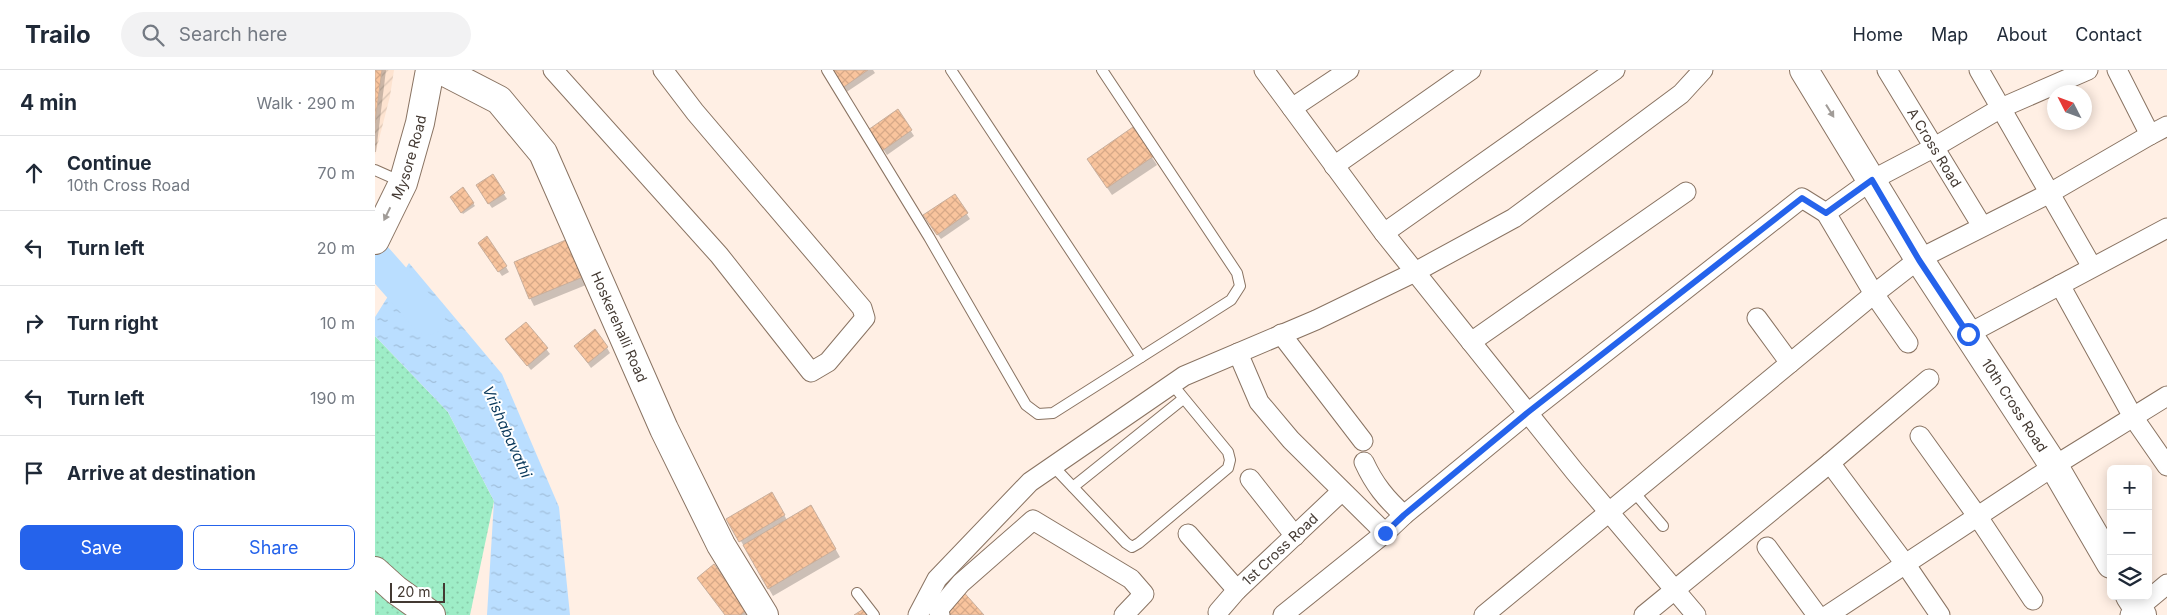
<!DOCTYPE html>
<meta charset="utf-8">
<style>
:root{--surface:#fff;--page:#f2f2f3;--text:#1f2937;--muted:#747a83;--line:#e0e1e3;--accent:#2563eb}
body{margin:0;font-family:Inter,sans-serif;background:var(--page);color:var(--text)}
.controls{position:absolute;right:15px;bottom:15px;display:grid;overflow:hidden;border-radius:8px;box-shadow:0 2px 12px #0003}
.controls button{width:45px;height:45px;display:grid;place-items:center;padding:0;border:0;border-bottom:1px solid var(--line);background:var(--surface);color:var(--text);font:25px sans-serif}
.compass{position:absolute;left:1672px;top:15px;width:45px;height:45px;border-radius:50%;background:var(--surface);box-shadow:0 2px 12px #0003;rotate:312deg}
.scale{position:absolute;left:15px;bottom:12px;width:55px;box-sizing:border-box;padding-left:5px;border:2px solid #433932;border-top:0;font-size:14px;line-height:18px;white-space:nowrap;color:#433932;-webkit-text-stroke:4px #fff;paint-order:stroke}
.stop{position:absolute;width:15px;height:15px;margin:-11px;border:4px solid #2563eb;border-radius:50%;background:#fff}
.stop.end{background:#2563eb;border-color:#fff;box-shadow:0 1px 5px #0008}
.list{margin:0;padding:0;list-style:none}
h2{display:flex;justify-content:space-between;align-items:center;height:65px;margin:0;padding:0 20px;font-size:21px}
h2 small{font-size:16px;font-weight:400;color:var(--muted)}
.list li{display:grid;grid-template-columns:32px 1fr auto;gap:15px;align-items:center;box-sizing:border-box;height:75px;padding:0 20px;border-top:1px solid var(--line)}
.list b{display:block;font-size:19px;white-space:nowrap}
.list p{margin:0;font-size:16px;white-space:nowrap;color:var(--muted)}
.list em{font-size:16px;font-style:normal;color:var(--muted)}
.actions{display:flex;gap:10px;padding:15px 20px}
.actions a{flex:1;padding:11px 0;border:1px solid var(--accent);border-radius:8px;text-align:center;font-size:18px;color:var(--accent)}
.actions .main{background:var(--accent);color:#fff}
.icon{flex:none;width:28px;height:28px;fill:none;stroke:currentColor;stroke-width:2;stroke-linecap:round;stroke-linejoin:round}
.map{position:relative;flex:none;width:1792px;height:545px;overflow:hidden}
header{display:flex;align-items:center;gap:30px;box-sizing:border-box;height:70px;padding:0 25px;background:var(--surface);border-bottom:1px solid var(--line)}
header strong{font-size:24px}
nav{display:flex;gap:28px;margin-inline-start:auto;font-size:18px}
.search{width:350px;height:45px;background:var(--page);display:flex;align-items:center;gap:12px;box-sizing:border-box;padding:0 18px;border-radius:28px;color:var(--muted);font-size:19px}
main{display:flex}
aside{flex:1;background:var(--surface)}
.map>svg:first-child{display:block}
</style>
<header>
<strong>Trailo</strong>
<div class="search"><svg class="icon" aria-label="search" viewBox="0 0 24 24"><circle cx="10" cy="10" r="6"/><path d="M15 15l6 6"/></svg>Search here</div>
<nav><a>Home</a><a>Map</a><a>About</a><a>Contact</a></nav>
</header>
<main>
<aside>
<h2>4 min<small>Walk · 290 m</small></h2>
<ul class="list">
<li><svg class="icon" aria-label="ahead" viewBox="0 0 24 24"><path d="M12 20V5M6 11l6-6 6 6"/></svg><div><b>Continue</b><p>10th Cross Road</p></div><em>70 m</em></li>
<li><svg class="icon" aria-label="left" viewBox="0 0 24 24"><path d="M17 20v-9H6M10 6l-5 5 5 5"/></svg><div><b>Turn left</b></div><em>20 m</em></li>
<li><svg class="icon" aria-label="right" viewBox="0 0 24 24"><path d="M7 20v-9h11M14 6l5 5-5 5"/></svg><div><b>Turn right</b></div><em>10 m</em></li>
<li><svg class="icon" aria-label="left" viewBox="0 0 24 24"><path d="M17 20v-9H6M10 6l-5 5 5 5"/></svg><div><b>Turn left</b></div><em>190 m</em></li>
<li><svg class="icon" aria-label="arrive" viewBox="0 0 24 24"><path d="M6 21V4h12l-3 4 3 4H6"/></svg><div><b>Arrive at destination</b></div></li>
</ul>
<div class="actions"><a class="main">Save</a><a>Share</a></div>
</aside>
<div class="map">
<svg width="1792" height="545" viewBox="0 0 1792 545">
<defs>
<pattern id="industrial-furrows" width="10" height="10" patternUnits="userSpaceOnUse" patternTransform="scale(1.25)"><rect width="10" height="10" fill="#fde3d0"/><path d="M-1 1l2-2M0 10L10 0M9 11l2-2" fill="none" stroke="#dac4b3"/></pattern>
<pattern id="grass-dots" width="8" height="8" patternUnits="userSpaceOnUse" patternTransform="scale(1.25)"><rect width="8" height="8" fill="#9eedc7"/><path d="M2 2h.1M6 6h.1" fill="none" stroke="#89ccab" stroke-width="1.8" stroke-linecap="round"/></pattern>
<pattern id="water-ripples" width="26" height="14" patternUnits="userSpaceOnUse" patternTransform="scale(1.25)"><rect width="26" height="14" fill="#badeff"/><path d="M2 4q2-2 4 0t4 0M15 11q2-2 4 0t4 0" fill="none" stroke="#a1bfdb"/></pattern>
<pattern id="building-cross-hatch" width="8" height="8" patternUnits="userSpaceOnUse" patternTransform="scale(1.25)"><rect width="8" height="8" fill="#f9c49d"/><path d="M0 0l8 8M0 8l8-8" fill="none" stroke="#d7a988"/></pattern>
</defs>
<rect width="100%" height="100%" fill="#ffefe4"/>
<polygon fill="url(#industrial-furrows)" points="0,0 19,0 15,26 0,85"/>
<polygon fill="url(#grass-dots)" points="0,266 73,342 119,431 95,545 0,545"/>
<polygon fill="url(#water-ripples)" points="34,193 127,304 184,437 195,545 112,545 119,431 73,342 0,266 0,247"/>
<g fill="#0003">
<polygon points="0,0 11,0 1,82 0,82"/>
<polygon points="455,0 498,0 500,3 470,23"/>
<polygon points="523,41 539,66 512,85 498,64"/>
<polygon points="758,59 782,95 737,125 718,97"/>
<polygon points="117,106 132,129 117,138 105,121"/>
<polygon points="88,119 100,136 88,144 76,128"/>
<polygon points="579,125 595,149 566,169 553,151"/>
<polygon points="192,171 211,215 159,236 155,228"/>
<polygon points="108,178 131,197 134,202 127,206"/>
<polygon points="151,253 175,284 156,300 132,270"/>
<polygon points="232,278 235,283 216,298 204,281"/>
<polygon points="397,424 412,450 436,436 465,487 398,526 353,449"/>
<polygon points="339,496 375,545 351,545"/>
</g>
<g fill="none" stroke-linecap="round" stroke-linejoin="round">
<polyline stroke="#badeff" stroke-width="34" points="0,188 53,248"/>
</g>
<g fill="url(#building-cross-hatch)" stroke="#c8af9d">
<polygon points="0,0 7,0 0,53"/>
<polygon points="454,0 493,0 466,19"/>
<polygon points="523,39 537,60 507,81 493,60"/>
<polygon points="758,57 779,86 732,118 712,89"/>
<polygon points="118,104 130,123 113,134 101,115"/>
<polygon points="88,117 99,133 86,143 75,127"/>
<polygon points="580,124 593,143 562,165 548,145"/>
<polygon points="112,166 132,196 123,202 103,173"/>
<polygon points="193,169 208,207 154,229 139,192"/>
<polygon points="151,252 173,278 152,296 130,269"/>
<polygon points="220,259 233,277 213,293 199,276"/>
<polygon points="397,422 410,445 364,472 351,449"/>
<polygon points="436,435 461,479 393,519 368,475"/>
<polygon points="339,494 373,539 366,545 350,545 322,508"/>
<polygon points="585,518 609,545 573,545 568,539"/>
<polygon points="490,538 495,545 479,545"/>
</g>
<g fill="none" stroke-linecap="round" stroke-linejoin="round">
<g stroke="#897362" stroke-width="12">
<g id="lane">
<polyline points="452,0 554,167 651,335 663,344 678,343 856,230 865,216 862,203 727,0"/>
<polyline points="576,0 766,287"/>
<polyline points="0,100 27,112"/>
<polyline points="678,396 751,473 757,477 764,473 853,398 855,390 853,382 797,314"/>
<polyline points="698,417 808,329"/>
<polyline points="1259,422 1288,456"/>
<polyline points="482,523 499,545"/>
</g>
</g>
<g stroke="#897362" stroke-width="21">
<g id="street">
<polyline points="178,0 344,185 436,302 453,292 490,248 487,238 320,42 288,0"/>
<polyline points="889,0 1009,163 1200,402 1321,545"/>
<path id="s1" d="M1512,0L1607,156"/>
<polyline points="1604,0 1717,197"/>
<polyline points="1742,0 1775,65 1792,56"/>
<polyline points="917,38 974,0"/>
<polyline points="959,96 1096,0"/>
<polyline points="1451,143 1499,224 1533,273"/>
<polyline points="1009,163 1240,0"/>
<polyline points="1685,215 1758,347 1792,396"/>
<polyline points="1382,248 1415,293"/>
<polyline points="906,264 988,371"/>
<polyline points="1593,264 1792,158"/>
<polyline points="1096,272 1311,122"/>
<polyline points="863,283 884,332 916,370 1010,463"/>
<polyline points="1545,366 1603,447 1658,530"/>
<path d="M989,392C999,414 1011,429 1029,445"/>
<polyline points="1455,393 1531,495 1565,545"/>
<polyline points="875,409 920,466"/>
<polyline points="813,464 862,520"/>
<polyline points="1392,477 1442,545"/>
<path id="s2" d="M843,542L862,520L967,421"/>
<polyline points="543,545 562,509 655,412 809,306 941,250 1040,202 1139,148 1306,24 1328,0"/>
<polyline points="565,545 563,540 586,513 658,450 756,509 769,524 749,545"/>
<polyline points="908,545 1010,463 1029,445 1153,343 1427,128 1451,143 1497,110 1558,78 1626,38 1713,0"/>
<polyline points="1109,545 1499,224 1544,189 1675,123 1775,65"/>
<polyline points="1269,545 1455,393 1554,309"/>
<polyline points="1453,545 1679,396 1792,326"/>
<polyline points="1755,545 1792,514"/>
</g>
</g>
<g stroke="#897362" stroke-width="30">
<g id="secondary">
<path id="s3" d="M66,0L124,30L168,83L289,359L346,475L389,545"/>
<path id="s4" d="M1429,0L1544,189L1679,396L1736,494"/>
<polyline points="1755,526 1767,545"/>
</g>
</g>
<g stroke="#897362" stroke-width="30">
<g id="highway">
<path id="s5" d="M0,170L28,113L45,53L55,0"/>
<polyline points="0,501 21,520 56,545"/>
</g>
</g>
<use href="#lane" stroke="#fff" stroke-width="10"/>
<use href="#street" stroke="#fff" stroke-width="19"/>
<use href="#secondary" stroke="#fff" stroke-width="28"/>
<use href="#highway" stroke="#fff" stroke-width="28"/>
</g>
<defs><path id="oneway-solid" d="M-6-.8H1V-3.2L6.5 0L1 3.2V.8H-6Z" transform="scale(1.25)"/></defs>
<g fill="#a19c98">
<use href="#oneway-solid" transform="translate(1455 41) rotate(58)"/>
<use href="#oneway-solid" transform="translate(12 144) rotate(116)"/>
</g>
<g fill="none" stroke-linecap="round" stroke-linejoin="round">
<polyline stroke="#2563eb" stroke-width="6" points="1010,463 1029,445 1152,343 1427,128 1451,143 1497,110 1544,190 1593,264"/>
</g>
<g text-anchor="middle" stroke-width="4" stroke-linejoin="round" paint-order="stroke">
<g font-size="14" fill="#433932" stroke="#fff">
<text dy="5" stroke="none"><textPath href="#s1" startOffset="91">A Cross Road</textPath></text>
<text dy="5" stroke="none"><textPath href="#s5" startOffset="90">Mysore Road</textPath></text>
<text dy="5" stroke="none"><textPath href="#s3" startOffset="324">Hoskerehalli Road</textPath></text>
<text dy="5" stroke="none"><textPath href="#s4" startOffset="396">10th Cross Road</textPath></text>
<text dy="5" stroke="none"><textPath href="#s2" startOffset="88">1st Cross Road</textPath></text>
</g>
<g font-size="15" font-style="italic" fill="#09385b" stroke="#fff">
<text transform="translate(132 362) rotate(66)" y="5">Vrishabavathi</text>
</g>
</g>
</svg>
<div class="controls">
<button>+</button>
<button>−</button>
<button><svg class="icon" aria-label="layers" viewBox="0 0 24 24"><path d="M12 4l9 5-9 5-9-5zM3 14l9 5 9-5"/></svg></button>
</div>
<svg class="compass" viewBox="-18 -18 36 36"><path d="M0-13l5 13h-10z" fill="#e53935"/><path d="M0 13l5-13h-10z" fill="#747a83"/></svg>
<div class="scale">20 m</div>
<div class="stop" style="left:1593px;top:264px"></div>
<div class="stop end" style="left:1010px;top:463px"></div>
</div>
</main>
